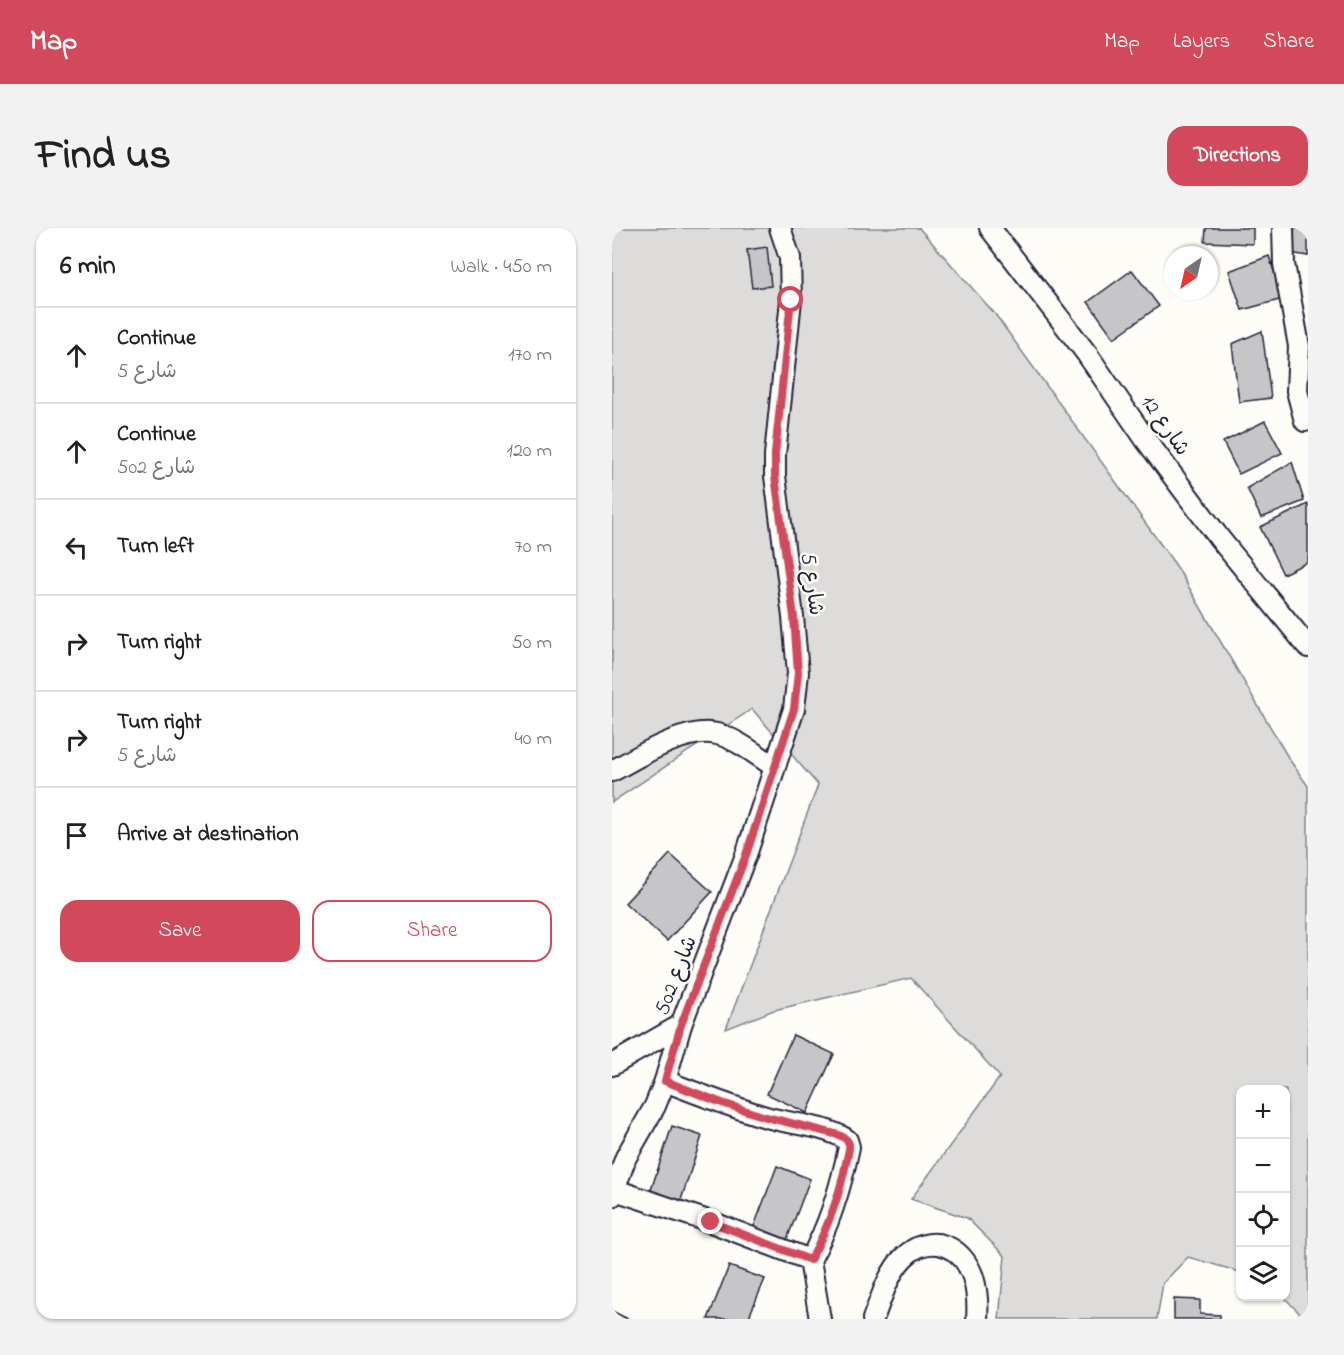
<!DOCTYPE html>
<meta charset="utf-8">
<style>
:root{--surface:#fff;--page:#f2f2f2;--text:#202124;--muted:#757577;--line:#e0e0e0;--accent:#d1495b}
body{margin:0;font-family:"Indie Flower","Playpen Sans Arabic",sans-serif;background:var(--page);color:var(--text)}
.controls{position:absolute;right:18px;bottom:18px;display:grid;overflow:hidden;border-radius:12px;box-shadow:0 2px 4px #0004}
.controls button{width:54px;height:54px;display:grid;place-items:center;padding:0;border:0;border-bottom:2px solid var(--line);background:var(--surface);color:var(--text);font:30px sans-serif}
.compass{position:absolute;left:552px;top:18px;width:54px;height:54px;border-radius:50%;background:var(--surface);box-shadow:0 2px 4px #0004;rotate:214deg}
.stop{position:absolute;width:18px;height:18px;margin:-14px;border:4px solid #d1495b;border-radius:50%;background:#fff}
.stop.end{background:#d1495b;border-color:#fff;box-shadow:0 2px 6px #0008}
.list{margin:0;padding:0;list-style:none}
h2{display:flex;justify-content:space-between;align-items:center;height:78px;margin:0;padding:0 24px;font-size:26px}
h2 small{font-size:20px;font-weight:400;color:var(--muted)}
.list li{display:grid;grid-template-columns:39px 1fr auto;gap:18px;align-items:center;box-sizing:border-box;height:96px;padding:0 24px;border-top:2px solid var(--line)}
.list b{display:block;font-size:22px;white-space:nowrap}
.list p{margin:0;font-size:20px;white-space:nowrap;color:var(--muted)}
.list em{font-size:20px;font-style:normal;color:var(--muted)}
.actions{display:flex;gap:12px;padding:18px 24px}
.actions a{flex:1;padding:14px 0;border:2px solid var(--accent);border-radius:18px;text-align:center;font-size:21px;color:var(--accent)}
.actions .main{background:var(--accent);color:#fff}
.icon{flex:none;width:33px;height:33px;fill:none;stroke:currentColor;stroke-width:2;stroke-linecap:round;stroke-linejoin:round}
.map{position:relative;flex:none;width:696px;height:1091px;overflow:hidden;border-radius:18px}
header{display:flex;align-items:center;gap:36px;box-sizing:border-box;height:84px;padding:0 30px;background:var(--accent);color:#fff}
header strong{font-size:28px}
nav{display:flex;gap:33px;margin-inline-start:auto;font-size:21px}
.intro{display:flex;align-items:center;justify-content:space-between;box-sizing:border-box;height:144px;padding:0 36px}
h1{margin:0;font-size:42px}
.button{padding:15px 27px;border-radius:18px;background:var(--accent);color:#fff;font-size:21px;font-weight:700}
main{display:flex;gap:36px;padding:0 36px}
aside{flex:1;background:var(--surface);border-radius:18px;box-shadow:0 2px 4px #0004}
.map>svg:first-child{display:block}
</style>
<header>
<strong>Map</strong>
<nav><a>Map</a><a>Layers</a><a>Share</a></nav>
</header>
<div class="intro"><h1>Find us</h1><a class="button">Directions</a></div>
<main>
<aside>
<h2>6 min<small>Walk · 450 m</small></h2>
<ul class="list">
<li><svg class="icon" aria-label="ahead" viewBox="0 0 24 24"><path d="M12 20V5M6 11l6-6 6 6"/></svg><div><b>Continue</b><p>شارع 5</p></div><em>170 m</em></li>
<li><svg class="icon" aria-label="ahead" viewBox="0 0 24 24"><path d="M12 20V5M6 11l6-6 6 6"/></svg><div><b>Continue</b><p>شارع 502</p></div><em>120 m</em></li>
<li><svg class="icon" aria-label="left" viewBox="0 0 24 24"><path d="M17 20v-9H6M10 6l-5 5 5 5"/></svg><div><b>Turn left</b></div><em>70 m</em></li>
<li><svg class="icon" aria-label="right" viewBox="0 0 24 24"><path d="M7 20v-9h11M14 6l5 5-5 5"/></svg><div><b>Turn right</b></div><em>50 m</em></li>
<li><svg class="icon" aria-label="right" viewBox="0 0 24 24"><path d="M7 20v-9h11M14 6l5 5-5 5"/></svg><div><b>Turn right</b><p>شارع 5</p></div><em>40 m</em></li>
<li><svg class="icon" aria-label="arrive" viewBox="0 0 24 24"><path d="M6 21V4h12l-3 4 3 4H6"/></svg><div><b>Arrive at destination</b></div></li>
</ul>
<div class="actions"><a class="main">Save</a><a>Share</a></div>
</aside>
<div class="map">
<svg width="696" height="1091" viewBox="0 0 696 1091">
<rect width="100%" height="100%" fill="#fdfcf7"/>
<filter id="ink" filterUnits="userSpaceOnUse"><feTurbulence type="fractalNoise" baseFrequency=".0167" numOctaves="2"/><feDisplacementMap in="SourceGraphic" scale="12" xChannelSelector="R" yChannelSelector="G"/><feConvolveMatrix kernelMatrix="1 2 1 2 8 2 1 2 1" color-interpolation-filters="sRGB"/></filter>
<g filter="url(#ink)">
<polygon fill="#dddcdb" stroke="#807f8b" stroke-width="1.5" points="0,0 307,0 383,86 565,339 677,531 696,558 696,1091 693,1091 672,1069 674,1068 674,862 628,862 628,1044 576,1029 551,1055 545,1091 387,1091 393,1028 355,990 299,971 388,849 299,750 162,782 114,801 206,557 140,481 0,574"/>
<g fill="#c6c6c8" stroke="#22223b" stroke-width="1.5">
<polygon points="594,0 641,0 641,16 593,14"/>
<polygon points="682,0 696,0 696,28 678,25"/>
<polygon points="155,19 159,58 140,60 135,22"/>
<polygon points="657,28 671,71 630,82 617,43"/>
<polygon points="520,42 547,78 502,110 476,74"/>
<polygon points="650,103 659,170 627,174 620,116"/>
<polygon points="653,193 670,225 627,246 611,214"/>
<polygon points="680,234 692,273 649,290 635,260"/>
<polygon points="696,276 696,334 671,346 648,299"/>
<polygon points="58,626 100,664 55,713 13,675"/>
<polygon points="181,807 222,826 195,885 155,866"/>
<polygon points="60,898 90,908 68,975 38,965"/>
<polygon points="165,938 198,951 174,1014 141,1001"/>
<polygon points="117,1038 153,1051 136,1091 96,1091"/>
<polygon points="562,1071 588,1072 588,1086 608,1087 608,1091 562,1091"/>
<polygon points="0,1083 16,1091 0,1091"/>
</g>
<g fill="none" stroke-linecap="round" stroke-linejoin="round">
<g stroke="#22223b" stroke-width="24">
<g id="minor">
<polyline points="378,0 475,126 534,212 608,311 696,419"/>
<polyline points="671,0 672,36 687,118 685,163 693,193"/>
<path d="M0,543C26,529 75,498 105,506C125,511 144,527 162,538"/>
<polyline points="0,837 69,797"/>
<path d="M53,853C86,866 120,879 154,889C177,896 216,898 235,912L237,919C229,959 218,996 198,1032"/>
<polyline points="0,961 99,994 198,1032"/>
<polyline points="0,968 14,929 43,878 53,853 69,797 134,627 182,481 186,445 181,389 163,248 163,227 179,72 178,30 168,0"/>
<polyline points="198,1032 208,1091"/>
<path d="M261,1091C269,1071 276,1045 292,1029C318,1004 350,1017 361,1049C365,1062 366,1077 365,1091"/>
</g>
</g>
<use href="#minor" stroke="#fdfcf7" stroke-width="20"/>
</g>
</g>
<g fill="none" stroke-linecap="round" stroke-linejoin="round" filter="url(#ink)">
<path stroke="#d1495b" stroke-width="8" d="M99,994L198,1032C216,1000 228,967 235,930C236,926 238,920 237,916C236,911 231,909 227,907L154,889L110,875L53,853L69,797L134,627L182,481L186,445L182,389L163,248V226L179,72"/>
</g>
<g text-anchor="middle" stroke-width="5" stroke-linejoin="round" paint-order="stroke">
<g font-size="21" fill="#22223b" stroke="#fdfcf7">
<text transform="translate(554 197) rotate(55)" y="7">شارع 12</text>
<text transform="translate(201 356) rotate(82)" y="7">شارع 5</text>
<text transform="translate(63 747) rotate(-69)" y="7">شارع 502</text>
</g>
</g>
</svg>
<div class="controls">
<button>+</button>
<button>−</button>
<button><svg class="icon" aria-label="locate" viewBox="0 0 24 24"><circle cx="12" cy="12" r="6"/><path d="M12 2v4M12 18v4M2 12h4M18 12h4"/></svg></button>
<button><svg class="icon" aria-label="layers" viewBox="0 0 24 24"><path d="M12 4l9 5-9 5-9-5zM3 14l9 5 9-5"/></svg></button>
</div>
<svg class="compass" viewBox="-18 -18 36 36"><path d="M0-13l5 13h-10z" fill="#e53935"/><path d="M0 13l5-13h-10z" fill="#757577"/></svg>
<div class="stop" style="left:179px;top:72px"></div>
<div class="stop end" style="left:99px;top:994px"></div>
</div>
</main>
